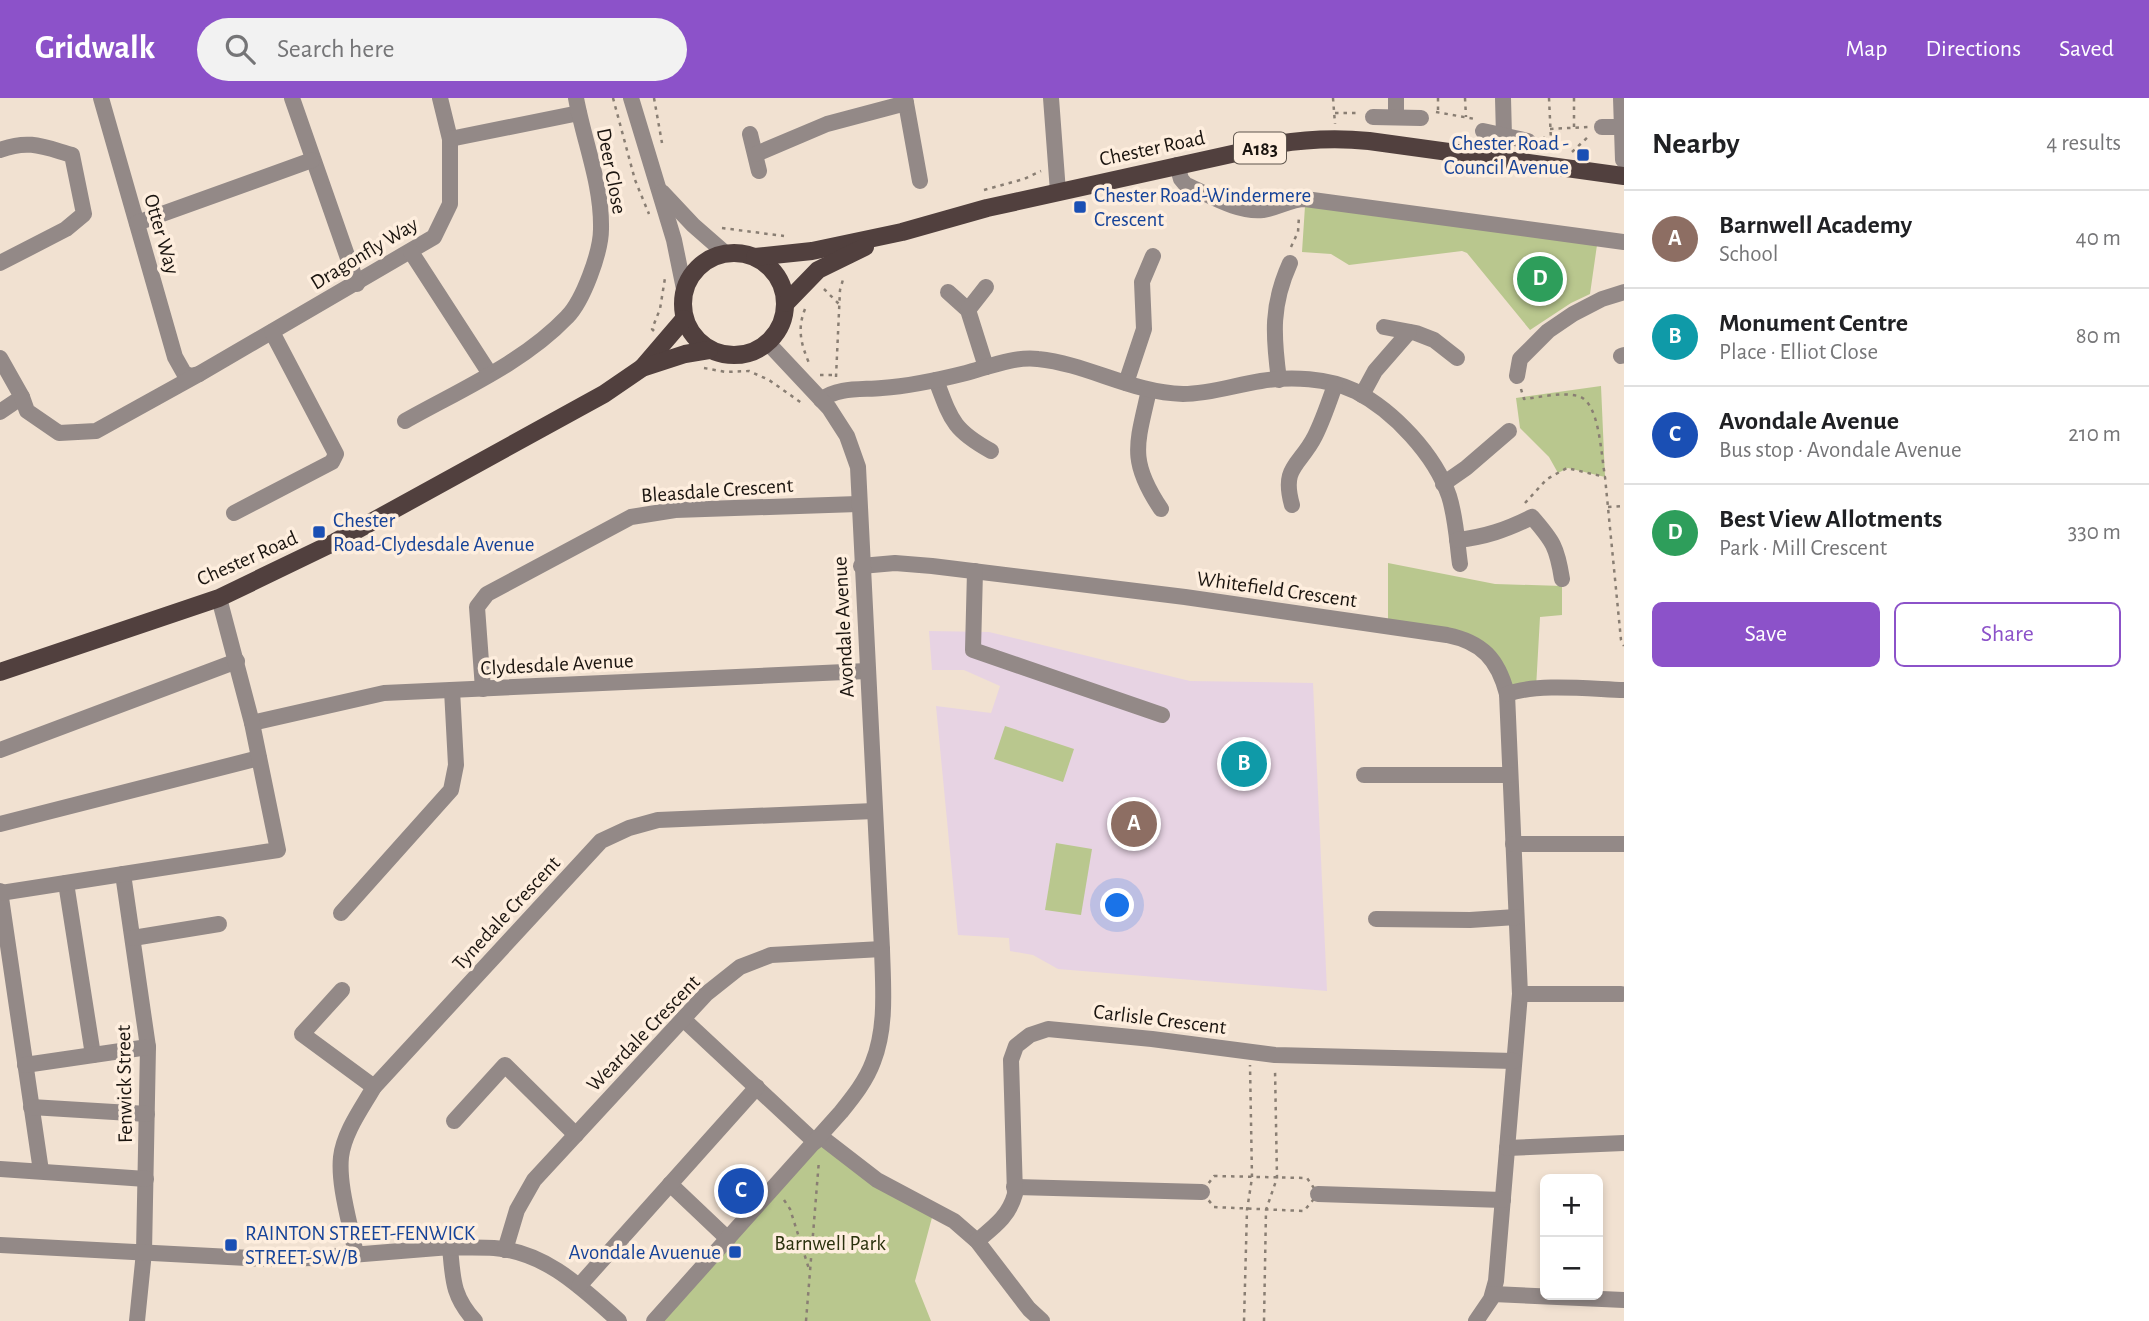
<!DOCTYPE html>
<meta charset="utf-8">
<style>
:root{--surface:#fff;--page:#f2f2f2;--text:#202124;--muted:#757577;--line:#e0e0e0;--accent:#8c52c9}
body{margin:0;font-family:"Alegreya Sans",sans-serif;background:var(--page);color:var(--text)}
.controls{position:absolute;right:21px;bottom:21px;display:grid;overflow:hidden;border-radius:10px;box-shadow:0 4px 10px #0003}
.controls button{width:63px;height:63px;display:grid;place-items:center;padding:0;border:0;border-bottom:2px solid var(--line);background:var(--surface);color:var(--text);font:35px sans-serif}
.you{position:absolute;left:1118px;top:808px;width:24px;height:24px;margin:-18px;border:5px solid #fff;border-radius:50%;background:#1a73e8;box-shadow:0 0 0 10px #1a73e833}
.badge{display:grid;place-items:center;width:46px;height:46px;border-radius:50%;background:var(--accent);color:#fff;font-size:23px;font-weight:700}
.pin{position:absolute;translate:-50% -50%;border:4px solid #fff;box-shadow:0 2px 7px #0006}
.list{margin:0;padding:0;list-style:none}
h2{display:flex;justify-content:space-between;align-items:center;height:91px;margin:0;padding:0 28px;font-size:30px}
h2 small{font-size:23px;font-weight:400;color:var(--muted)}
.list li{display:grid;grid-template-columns:46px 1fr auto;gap:21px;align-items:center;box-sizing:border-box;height:98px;padding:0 28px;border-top:2px solid var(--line)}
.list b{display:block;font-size:26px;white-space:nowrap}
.list p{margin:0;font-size:23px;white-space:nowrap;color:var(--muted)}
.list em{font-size:23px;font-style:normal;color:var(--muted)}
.actions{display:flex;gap:14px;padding:21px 28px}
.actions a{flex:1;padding:16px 0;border:2px solid var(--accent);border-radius:10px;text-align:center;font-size:24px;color:var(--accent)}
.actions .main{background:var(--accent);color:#fff}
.icon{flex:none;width:38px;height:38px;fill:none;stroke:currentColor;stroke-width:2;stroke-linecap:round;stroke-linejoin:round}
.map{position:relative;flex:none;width:1624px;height:1223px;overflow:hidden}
header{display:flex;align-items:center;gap:42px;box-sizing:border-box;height:98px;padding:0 35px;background:var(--accent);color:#fff}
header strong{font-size:33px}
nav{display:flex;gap:38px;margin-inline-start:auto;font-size:24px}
.search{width:490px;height:63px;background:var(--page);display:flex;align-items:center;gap:18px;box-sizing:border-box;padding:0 24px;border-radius:38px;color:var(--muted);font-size:26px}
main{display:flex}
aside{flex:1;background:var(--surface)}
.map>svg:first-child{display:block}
</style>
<header>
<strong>Gridwalk</strong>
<div class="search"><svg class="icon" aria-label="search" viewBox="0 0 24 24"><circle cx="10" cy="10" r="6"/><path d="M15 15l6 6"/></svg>Search here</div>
<nav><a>Map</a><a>Directions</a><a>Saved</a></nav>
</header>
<main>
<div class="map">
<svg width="1624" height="1223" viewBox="0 0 1624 1223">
<rect width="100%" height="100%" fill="#f1e1d1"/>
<polygon fill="#e7d3e3" points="929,533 989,534 1190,583 1313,585 1327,893 1058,871 1033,857 1010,853 1009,840 958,837 936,608 991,615 1000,588 964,572 932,572"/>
<g fill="#b9c78e">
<polygon points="1305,108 1597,147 1590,196 1571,205 1530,232 1467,155 1462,153 1349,167 1331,156 1302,154"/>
<polygon points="1601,288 1605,379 1568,370 1558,375 1549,359 1520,330 1516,300"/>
<polygon points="1388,465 1495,486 1562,488 1562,517 1540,519 1536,590 1507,596 1482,551 1388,529"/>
<polygon points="1005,628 1074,651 1063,684 994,661"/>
<polygon points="1056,745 1092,751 1081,817 1045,812"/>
<polygon points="820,1038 934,1112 915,1183 931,1223 654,1223"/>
</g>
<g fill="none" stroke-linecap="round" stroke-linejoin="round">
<g stroke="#897e73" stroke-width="2.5" stroke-dasharray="3.5 5" stroke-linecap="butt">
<polyline points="613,0 635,82 649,116"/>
<polyline points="654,0 662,45"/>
<polyline points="1333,0 1335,26"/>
<polyline points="1438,0 1438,14"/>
<polyline points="1465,0 1466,19"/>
<polyline points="1549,0 1551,42"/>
<polyline points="1574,0 1574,30"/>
<polyline points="1436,14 1475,21"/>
<polyline points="1335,15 1358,15"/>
<polyline points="1550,31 1588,29"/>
<polyline points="1543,39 1564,52"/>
<polyline points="1572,54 1590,37"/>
<polyline points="984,92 1024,81 1041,73"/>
<polyline points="722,130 784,138"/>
<polyline points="1291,149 1298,134 1299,118"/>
<polyline points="824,191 839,206"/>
<path d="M805,211C797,231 801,246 809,265"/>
<polyline points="654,233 652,231 660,211 665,180"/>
<polyline points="704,270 726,274 749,273 769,282 803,306"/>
<polyline points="820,277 835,277"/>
<polyline points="836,279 840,192 844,178"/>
<path d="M1521,291L1524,301C1541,299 1561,294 1578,298C1600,303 1601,359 1605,378"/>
<polyline points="1525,405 1547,381 1567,370 1605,379 1621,542 1624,548"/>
<polyline points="1608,409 1624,408"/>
<polygon points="1214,1078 1307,1080 1318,1096 1304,1113 1214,1109 1202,1094"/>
<polyline points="784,1102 790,1111 809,1171"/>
<polyline points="806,1223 819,1062"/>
<polyline points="1244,1223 1247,1112 1252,1080 1250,967"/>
<polyline points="1264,1223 1266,1112 1277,1080 1275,971"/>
</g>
<g stroke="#938987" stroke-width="16">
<polyline points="101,0 175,259 184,275 191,278 199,276 434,139 450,106 450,41 440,0"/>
<polyline points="292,0 357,186"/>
<polyline points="631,0 674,142 684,191"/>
<polyline points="1051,0 1058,94"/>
<polyline points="1396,0 1396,19"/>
<polyline points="1503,0 1504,38"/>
<polyline points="1621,0 1623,62"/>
<polyline points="906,5 920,83"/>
<polyline points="1373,19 1421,20"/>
<polyline points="1602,29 1622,29"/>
<polyline points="1483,33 1528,43"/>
<polyline points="750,36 759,73"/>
<polyline points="450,41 579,15"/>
<path d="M0,52C29,41 44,49 72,57L84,116L66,131L0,165"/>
<polyline points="756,56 827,26 906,5 905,0"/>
<path d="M1177,67L1181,81L1186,87C1208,96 1237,115 1263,112C1277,110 1291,101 1305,101L1624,144"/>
<polyline points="662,94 693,127 725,155"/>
<polyline points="137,125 312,62"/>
<polyline points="411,154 490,276"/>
<polyline points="948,194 968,212 986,269"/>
<polyline points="968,212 986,189"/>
<polyline points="1384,229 1416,235 1434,242 1457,260"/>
<polyline points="1621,258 1624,257"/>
<polyline points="0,260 22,299 0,314"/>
<polyline points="1517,278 1520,261 1548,233 1573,216 1602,201 1624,194"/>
<path d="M936,282C951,322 953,332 991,353"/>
<path d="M1279,282C1273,237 1271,207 1290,165"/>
<polyline points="1126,285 1144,231 1142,184 1153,158"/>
<path d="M1149,292C1137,346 1128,362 1161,411"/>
<polyline points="1362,297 1375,273 1409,234"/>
<polyline points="22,299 27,313 59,335 96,333 199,276"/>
<path d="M821,302C838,289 861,292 882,290C911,288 938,282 966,275C988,269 1015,258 1038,261C1088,266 1132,295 1183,296C1210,296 1235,287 1261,283C1291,278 1328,280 1355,293C1394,313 1435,357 1449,398C1456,420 1457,444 1460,466"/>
<path d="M405,323C460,292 523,265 567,219C583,203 601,154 601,131C602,86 584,44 576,0"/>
<polyline points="1443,386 1466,370 1509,333"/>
<path d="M1292,407C1281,368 1300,368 1315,338C1323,322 1329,304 1335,287"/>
<polyline points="234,415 332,364 336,356 272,234"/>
<path d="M1457,442C1485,439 1506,432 1532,419C1553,443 1557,449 1562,481"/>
<path d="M861,468L895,465L932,468L1185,499L1447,537C1482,544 1498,561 1507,596L1520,896L1496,1183L1491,1201L1476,1223"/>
<polyline points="975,473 973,552 1162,617"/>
<polyline points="483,591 477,509 487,496 631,419 675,412 858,406"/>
<path d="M1507,596C1537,585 1590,591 1624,592"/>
<polyline points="252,625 384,595 867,573"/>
<polyline points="0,652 237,563"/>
<polyline points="1364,677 1510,677"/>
<polyline points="0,726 259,660"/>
<polyline points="1513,746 1624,746"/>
<polyline points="123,776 148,949 144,1154 137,1223"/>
<polyline points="66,785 93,957"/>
<polyline points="0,793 41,1073"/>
<polyline points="0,795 278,752 252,625 219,500"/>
<polyline points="341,815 451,692 456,667 452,592"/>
<polyline points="1376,821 1470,822 1516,819"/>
<polyline points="133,840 219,826"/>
<polyline points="342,892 302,936 374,989"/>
<polyline points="1520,896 1621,896"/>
<polyline points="683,921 815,1044"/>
<polyline points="25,967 148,949"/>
<polyline points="31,1009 147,1016"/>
<polyline points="454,1023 505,967 576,1037"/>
<polyline points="820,1038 877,1082 954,1123 977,1143 1029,1211 1042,1223"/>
<polyline points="1507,1050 1624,1045"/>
<polyline points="0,1071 146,1081"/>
<polyline points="670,1086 728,1141"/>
<polyline points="1014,1089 1202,1094"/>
<polyline points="1318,1096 1503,1102"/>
<path d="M977,1143C995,1128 1009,1118 1015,1096L1011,962L1016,948L1030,937L1048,931L1152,941L1275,957L1514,963"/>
<path d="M0,1147L268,1161L314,1160L450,1149C453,1181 452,1198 475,1223"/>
<path d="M450,1149C465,1150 479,1149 494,1150C546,1154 582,1190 619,1223"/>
<polyline points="505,1152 517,1112 534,1082 706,896 740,869 771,857 882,851"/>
<path d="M356,1157C351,1128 338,1088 341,1059C344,1034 362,1010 374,989L601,743L629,730L658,722L874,713"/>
<polyline points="579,1188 757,989"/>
<polyline points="1493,1196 1624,1202"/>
<path d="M654,1223L841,1014C853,999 866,983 873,964C887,929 883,888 882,851L858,369L847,338L829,310L767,244"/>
</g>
<g stroke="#51403e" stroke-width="18">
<circle cx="734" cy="206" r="51"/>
<path d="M755,159L812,153L902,134L987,110L1277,46C1308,41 1338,40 1369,43L1624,78"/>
<polyline points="786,205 818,172 865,149"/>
<polyline points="642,270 684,221"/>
<polyline points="0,574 219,500 335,444 604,296 642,270 685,256 709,252"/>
</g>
</g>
<g fill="#1a4fb4" stroke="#feeede" stroke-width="2.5">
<rect x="1576" y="50" width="14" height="14" rx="3.5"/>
<rect x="1073" y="102" width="14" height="14" rx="3.5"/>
<rect x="312" y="427" width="14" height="14" rx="3.5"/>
<rect x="224" y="1140" width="14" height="14" rx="3.5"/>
<rect x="728" y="1147" width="14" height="14" rx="3.5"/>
</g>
<g text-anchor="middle" stroke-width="7" stroke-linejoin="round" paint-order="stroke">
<rect fill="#feeede" stroke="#5e554d" stroke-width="2" x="1234" y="34.5" width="52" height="31" rx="5"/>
<g font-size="19" font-weight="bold" fill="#1a140f">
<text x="1260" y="57">A183</text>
</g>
<g font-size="21" fill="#164399" stroke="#feeede" text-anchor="start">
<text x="1569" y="52" text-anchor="end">Chester Road -<tspan x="1569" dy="24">Council Avenue</tspan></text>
<text x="1094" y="104">Chester Road-Windermere<tspan x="1094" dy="24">Crescent</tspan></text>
<text x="333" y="429">Chester<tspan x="333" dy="24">Road-Clydesdale Avenue</tspan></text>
<text x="245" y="1142">RAINTON STREET-FENWICK<tspan x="245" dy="24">STREET-SW/B</tspan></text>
<text x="721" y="1161" text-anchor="end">Avondale Avuenue</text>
</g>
<g font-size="21" fill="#1a140f" stroke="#feeede">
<text transform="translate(1152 50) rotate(-12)" y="7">Chester Road</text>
<text transform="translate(612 73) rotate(79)" y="7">Deer Close</text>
<text transform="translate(162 136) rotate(74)" y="7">Otter Way</text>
<text transform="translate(364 155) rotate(-31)" y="7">Dragonfly Way</text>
<text transform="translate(717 392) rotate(-4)" y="7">Bleasdale Crescent</text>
<text transform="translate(247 460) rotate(-24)" y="7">Chester Road</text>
<text transform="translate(1277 491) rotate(8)" y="7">Whitefield Crescent</text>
<text transform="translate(843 529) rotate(-93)" y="7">Avondale Avenue</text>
<text transform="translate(557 566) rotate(-3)" y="7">Clydesdale Avenue</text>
<text transform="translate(506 815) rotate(-47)" y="7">Tynedale Crescent</text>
<text transform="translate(1160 921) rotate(7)" y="7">Carlisle Crescent</text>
<text transform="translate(643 935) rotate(-46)" y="7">Weardale Crescent</text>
<text transform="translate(124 986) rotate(-91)" y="7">Fenwick Street</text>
</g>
<g font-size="21" fill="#2a310d" stroke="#feeede">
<text x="830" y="1152">Barnwell Park</text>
</g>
</g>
</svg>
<div class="controls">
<button>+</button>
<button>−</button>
</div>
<div class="you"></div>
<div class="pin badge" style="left:1134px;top:726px;background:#8d6e63">A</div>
<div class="pin badge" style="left:1244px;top:666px;background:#0f9aa8">B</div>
<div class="pin badge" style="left:741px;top:1093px;background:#1a4fb4">C</div>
<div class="pin badge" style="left:1540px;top:181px;background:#2e9e5b">D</div>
</div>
<aside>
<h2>Nearby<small>4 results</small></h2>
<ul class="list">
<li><span class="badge" style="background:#8d6e63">A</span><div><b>Barnwell Academy</b><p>School</p></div><em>40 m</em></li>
<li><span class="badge" style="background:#0f9aa8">B</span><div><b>Monument Centre</b><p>Place · Elliot Close</p></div><em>80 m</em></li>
<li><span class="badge" style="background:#1a4fb4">C</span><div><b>Avondale Avenue</b><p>Bus stop · Avondale Avenue</p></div><em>210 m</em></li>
<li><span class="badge" style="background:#2e9e5b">D</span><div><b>Best View Allotments</b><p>Park · Mill Crescent</p></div><em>330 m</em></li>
</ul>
<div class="actions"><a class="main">Save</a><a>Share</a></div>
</aside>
</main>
